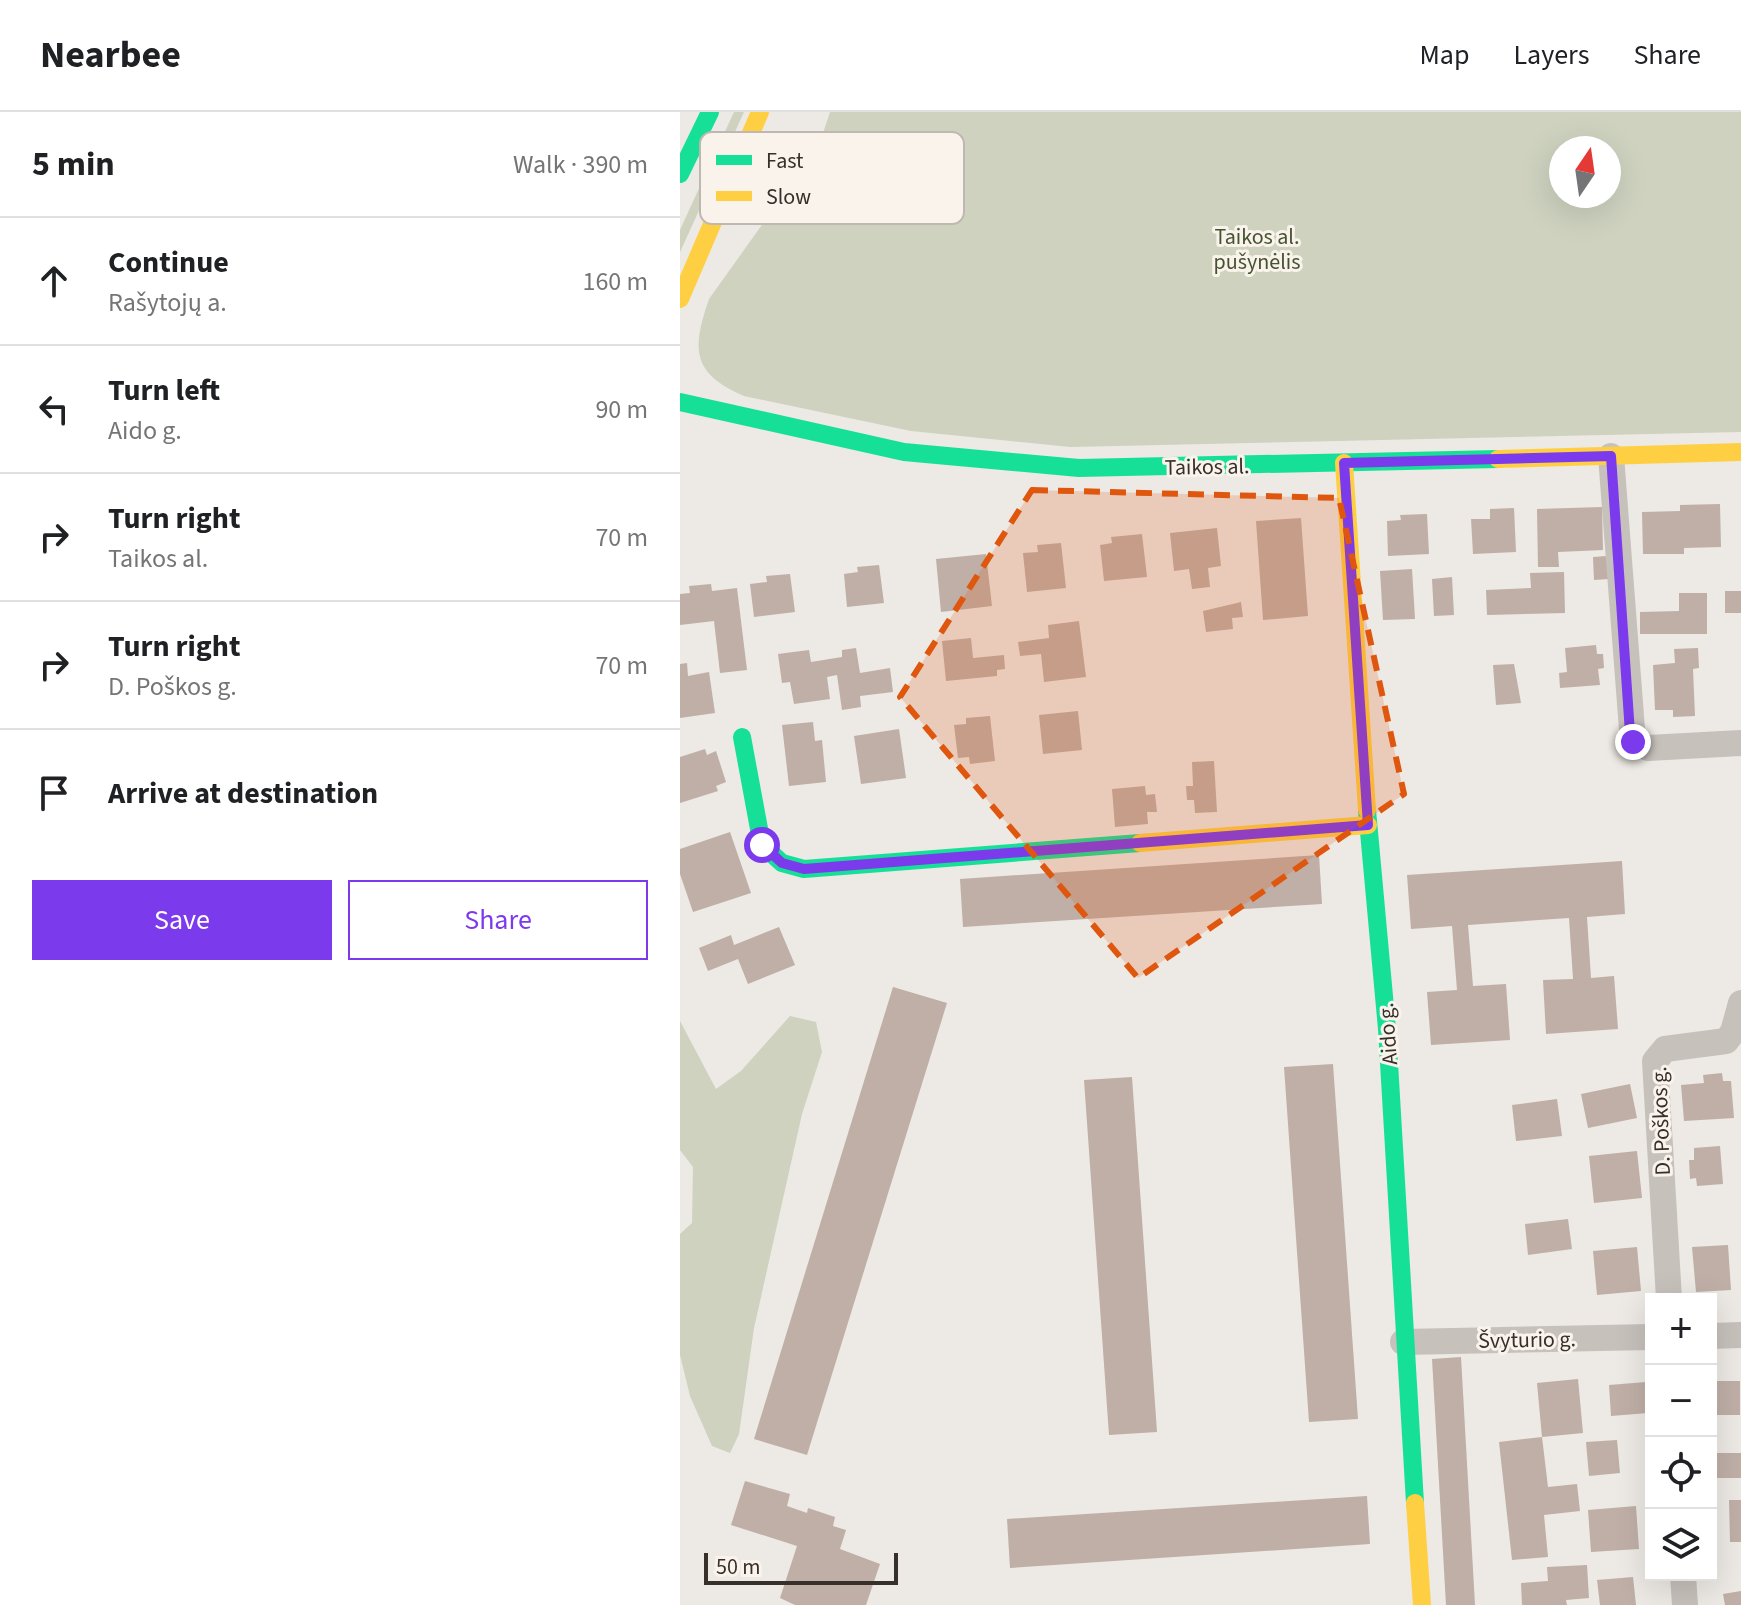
<!DOCTYPE html>
<meta charset="utf-8">
<style>
:root{--surface:#fff;--page:#f6f6f6;--text:#202124;--muted:#757577;--line:#e0e0e0;--accent:#7c3aed}
body{margin:0;font-family:"Source Sans 3",sans-serif;background:var(--page);color:var(--text)}
.controls{position:absolute;right:24px;bottom:24px;display:grid;overflow:hidden;border-radius:0px;box-shadow:0 8px 32px #0002}
.controls button{width:72px;height:72px;display:grid;place-items:center;padding:0;border:0;border-bottom:2px solid var(--line);background:var(--surface);color:var(--text);font:40px sans-serif}
.compass{position:absolute;left:869px;top:24px;width:72px;height:72px;border-radius:50%;background:var(--surface);box-shadow:0 8px 32px #0002;rotate:13deg}
.scale{position:absolute;left:24px;bottom:20px;width:194px;box-sizing:border-box;padding-left:8px;border:4px solid #372f2a;border-top:0;font-size:22px;line-height:28px;white-space:nowrap;color:#372f2a;-webkit-text-stroke:6px #f9f3ec;paint-order:stroke}
.stop{position:absolute;width:24px;height:24px;margin:-18px;border:6px solid #7c3aed;border-radius:50%;background:#fff}
.stop.end{background:#7c3aed;border-color:#fff;box-shadow:0 2px 8px #0008}
.list{margin:0;padding:0;list-style:none}
h2{display:flex;justify-content:space-between;align-items:center;height:104px;margin:0;padding:0 32px;font-size:34px}
h2 small{font-size:26px;font-weight:400;color:var(--muted)}
.list li{display:grid;grid-template-columns:52px 1fr auto;gap:24px;align-items:center;box-sizing:border-box;height:128px;padding:0 32px;border-top:2px solid var(--line)}
.list b{display:block;font-size:30px;white-space:nowrap}
.list p{margin:0;font-size:26px;white-space:nowrap;color:var(--muted)}
.list em{font-size:26px;font-style:normal;color:var(--muted)}
.actions{display:flex;gap:16px;padding:24px 32px}
.actions a{flex:1;padding:18px 0;border:2px solid var(--accent);border-radius:0px;text-align:center;font-size:28px;color:var(--accent)}
.actions .main{background:var(--accent);color:#fff}
.icon{flex:none;width:44px;height:44px;fill:none;stroke:currentColor;stroke-width:2;stroke-linecap:round;stroke-linejoin:round}
.map{position:relative;flex:none;width:1061px;height:1493px;overflow:hidden}
header{display:flex;align-items:center;gap:48px;box-sizing:border-box;height:112px;padding:0 40px;background:var(--surface);border-bottom:2px solid var(--line)}
header strong{font-size:38px}
nav{display:flex;gap:44px;margin-inline-start:auto;font-size:28px}
main{display:flex}
aside{flex:1;background:var(--surface)}
.map>svg:first-child{display:block}
</style>
<header>
<strong>Nearbee</strong>
<nav><a>Map</a><a>Layers</a><a>Share</a></nav>
</header>
<main>
<aside>
<h2>5 min<small>Walk · 390 m</small></h2>
<ul class="list">
<li><svg class="icon" aria-label="ahead" viewBox="0 0 24 24"><path d="M12 20V5M6 11l6-6 6 6"/></svg><div><b>Continue</b><p>Rašytojų a.</p></div><em>160 m</em></li>
<li><svg class="icon" aria-label="left" viewBox="0 0 24 24"><path d="M17 20v-9H6M10 6l-5 5 5 5"/></svg><div><b>Turn left</b><p>Aido g.</p></div><em>90 m</em></li>
<li><svg class="icon" aria-label="right" viewBox="0 0 24 24"><path d="M7 20v-9h11M14 6l5 5-5 5"/></svg><div><b>Turn right</b><p>Taikos al.</p></div><em>70 m</em></li>
<li><svg class="icon" aria-label="right" viewBox="0 0 24 24"><path d="M7 20v-9h11M14 6l5 5-5 5"/></svg><div><b>Turn right</b><p>D. Poškos g.</p></div><em>70 m</em></li>
<li><svg class="icon" aria-label="arrive" viewBox="0 0 24 24"><path d="M6 21V4h12l-3 4 3 4H6"/></svg><div><b>Arrive at destination</b></div></li>
</ul>
<div class="actions"><a class="main">Save</a><a>Share</a></div>
</aside>
<div class="map">
<svg width="1061" height="1493" viewBox="0 0 1061 1493">
<rect width="100%" height="100%" fill="#ede9e4"/>
<g fill="#ced2bf" fill-rule="evenodd">
<polygon points="54,0 64,0 0,140 0,118"/>
<path d="M150,0H1061V320L390,335L231,319L64,284C11,261 12,237 29,187L139,33ZM881,36H929V84H881Z"/>
<polygon points="110,904 136,910 142,940 122,1002 74,1216 59,1322 50,1341 32,1334 10,1284 0,1243 0,1122 12,1111 13,1055 0,1038 0,909 36,977 61,959"/>
</g>
<g fill="#bfafa7">
<polygon points="1040,392 1041,435 1004,436 1004,442 963,442 962,400 1000,399 1000,393"/>
<polygon points="922,395 923,438 878,440 879,455 858,455 857,397"/>
<polygon points="834,396 836,440 793,442 791,407 810,407 810,397"/>
<polygon points="747,402 749,442 708,444 707,409 721,408 720,403"/>
<polygon points="621,406 628,504 583,508 576,409"/>
<polygon points="537,416 541,454 528,456 530,475 512,477 509,457 494,459 490,421"/>
<polygon points="462,422 467,465 424,469 420,433 432,431 431,425"/>
<polygon points="381,431 386,476 347,480 343,441 358,440 357,433"/>
<polygon points="306,442 312,494 261,500 256,447"/>
<polygon points="927,444 929,467 914,468 913,445"/>
<polygon points="199,453 204,491 167,495 164,462 178,460 177,455"/>
<polygon points="732,457 735,507 703,508 700,459"/>
<polygon points="884,460 885,501 807,503 806,478 851,476 850,461"/>
<polygon points="110,462 115,500 74,505 70,472 87,470 86,464"/>
<polygon points="772,465 774,503 754,504 752,467"/>
<polygon points="31,472 32,479 57,476 67,558 40,561 34,509 0,513 0,482 10,481 9,474"/>
<rect x="1045" y="479" width="16" height="22"/>
<polygon points="999,481 1027,481 1027,522 960,522 960,500 999,499"/>
<polygon points="561,490 563,505 552,506 553,517 526,520 523,499"/>
<polygon points="399,509 406,565 364,570 361,542 340,544 338,530 369,526 368,513"/>
<polygon points="291,526 293,546 324,543 325,557 317,558 317,564 266,569 262,529"/>
<polygon points="916,533 917,542 923,542 924,556 918,557 920,573 880,576 879,561 887,560 885,536"/>
<polygon points="176,536 180,561 210,556 213,580 180,584 181,595 162,598 157,563 147,565 150,587 114,592 110,570 102,571 98,542 129,538 131,550 162,545 162,538"/>
<polygon points="1018,536 1019,556 1013,557 1015,604 993,605 993,598 975,598 973,553 995,551 994,537"/>
<polygon points="7,551 8,564 29,560 35,601 0,606 0,552"/>
<polygon points="834,552 841,591 816,593 813,553"/>
<polygon points="398,599 402,638 363,642 359,603"/>
<polygon points="310,604 315,649 290,652 289,645 278,646 274,613 286,612 286,606"/>
<polygon points="133,610 135,629 142,628 146,670 109,674 102,613"/>
<polygon points="219,617 226,666 181,672 174,624"/>
<polygon points="25,637 27,643 36,639 46,670 36,674 38,679 0,691 0,645"/>
<polygon points="534,649 537,700 515,701 514,688 507,688 506,674 513,674 512,650"/>
<polygon points="465,674 466,683 475,682 477,700 467,700 468,712 435,715 432,677"/>
<polygon points="50,720 71,781 13,800 0,762 0,737"/>
<polygon points="639,743 642,792 283,815 280,767"/>
<polygon points="942,749 945,802 907,805 911,866 934,864 938,917 866,922 863,868 893,867 889,806 788,813 793,874 826,872 830,928 751,933 747,880 777,878 772,814 731,817 727,763"/>
<polygon points="99,815 115,853 68,872 58,847 28,859 19,836 51,823 54,833"/>
<polygon points="213,875 267,891 127,1343 74,1327"/>
<polygon points="653,952 678,1307 629,1310 604,955"/>
<polygon points="1042,961 1043,969 1051,969 1054,1006 1004,1009 1001,973 1024,971 1023,963"/>
<polygon points="452,965 477,1320 429,1323 404,968"/>
<polygon points="950,972 957,1006 908,1016 901,982"/>
<polygon points="877,987 882,1024 836,1029 832,993"/>
<polygon points="1040,1034 1043,1072 1017,1074 1016,1066 1010,1067 1009,1048 1014,1048 1014,1036"/>
<polygon points="957,1039 962,1086 914,1091 909,1044"/>
<polygon points="888,1107 892,1137 848,1143 845,1112"/>
<polygon points="1048,1133 1051,1178 1016,1180 1012,1135"/>
<polygon points="957,1135 961,1179 917,1183 913,1139"/>
<polygon points="781,1245 795,1493 766,1493 752,1247"/>
<polygon points="898,1267 903,1321 862,1325 868,1375 897,1372 900,1399 864,1403 868,1445 832,1448 819,1330 862,1325 857,1271"/>
<rect x="1031" y="1269" width="29" height="34"/>
<polygon points="966,1270 968,1301 931,1304 929,1273"/>
<polygon points="937,1328 940,1361 909,1364 906,1330"/>
<rect x="1031" y="1341" width="30" height="25"/>
<polygon points="65,1369 110,1382 107,1394 127,1401 128,1396 155,1405 153,1414 166,1418 160,1437 200,1452 186,1493 115,1493 100,1486 117,1434 51,1413"/>
<polygon points="687,1384 690,1432 330,1456 327,1407"/>
<polygon points="1049,1388 1061,1388 1061,1430 1050,1430"/>
<polygon points="956,1394 959,1437 911,1440 908,1398"/>
<polygon points="907,1453 909,1486 886,1488 887,1493 842,1493 841,1471 868,1469 867,1455"/>
<polygon points="953,1465 956,1493 920,1493 917,1468"/>
<polygon points="1061,1479 1061,1493 1045,1493 1043,1482"/>
</g>
<g fill="none" stroke-linecap="round" stroke-linejoin="round">
<g stroke="#c7c1bc" stroke-width="26">
<polyline points="931,344 953,630 968,636 1061,631"/>
<polyline points="989,1187 975,949 985,937 1046,929 1053,920 1061,891"/>
<polyline points="1031,1224 1061,1223"/>
<polyline points="723,1230 971,1225"/>
<polyline points="1003,1463 1005,1493"/>
</g>
<g stroke="#16e098" stroke-width="18">
<polyline points="0,62 30,0"/>
<polyline points="0,290 224,340 399,356 818,347"/>
<polyline points="62,625 82,733 102,751 124,757 460,731"/>
<polyline points="687,698 707,917 735,1391"/>
</g>
<g stroke="#ffcf43" stroke-width="18">
<polyline points="0,187 80,0"/>
<polyline points="818,347 1061,340"/>
<polyline points="664,351 687,698"/>
<polyline points="460,731 688,713"/>
<polyline points="735,1391 742,1493"/>
</g>
</g>
<g fill="none" stroke-linecap="round" stroke-linejoin="round">
<polyline stroke="#7c3aed" stroke-width="10" points="82,733 102,751 124,757 688,713 664,351 931,344 950,621 953,630"/>
</g>
<path fill="#df570e" fill-opacity="0.2" stroke="#df570e" stroke-width="6" stroke-dasharray="16 10" stroke-linejoin="round" d="M352,378L659,386L724,682L458,866L220,585Z"/>
<g text-anchor="middle" stroke-width="6" stroke-linejoin="round" paint-order="stroke">
<g font-size="22" fill="#455430" stroke="#f9f3ec">
<text x="577" y="132">Taikos al.<tspan x="577" dy="25">pušynėlis</tspan></text>
</g>
<g font-size="22" fill="#372f2a" stroke="#f9f3ec">
<text transform="translate(527 354) rotate(-1)" y="8">Taikos al.</text>
<text transform="translate(707 922) rotate(-94)" y="8">Aido g.</text>
<text transform="translate(980 1009) rotate(-92)" y="8">D. Poškos g.</text>
<text transform="translate(847 1227) rotate(-1)" y="8">Švyturio g.</text>
</g>
</g>
<rect x="20" y="20" width="264" height="92" rx="12" fill="#f9f3ec" stroke="#bfb8b2" stroke-width="2"/>
<rect x="36" y="43" width="36" height="10" fill="#16e098"/>
<rect x="36" y="79" width="36" height="10" fill="#ffcf43"/>
<g font-size="22" fill="#372f2a">
<text x="86" y="56">Fast</text>
<text x="86" y="92">Slow</text>
</g>
</svg>
<div class="controls">
<button>+</button>
<button>−</button>
<button><svg class="icon" aria-label="locate" viewBox="0 0 24 24"><circle cx="12" cy="12" r="6"/><path d="M12 2v4M12 18v4M2 12h4M18 12h4"/></svg></button>
<button><svg class="icon" aria-label="layers" viewBox="0 0 24 24"><path d="M12 4l9 5-9 5-9-5zM3 14l9 5 9-5"/></svg></button>
</div>
<svg class="compass" viewBox="-18 -18 36 36"><path d="M0-13l5 13h-10z" fill="#e53935"/><path d="M0 13l5-13h-10z" fill="#757577"/></svg>
<div class="scale">50 m</div>
<div class="stop" style="left:82px;top:733px"></div>
<div class="stop end" style="left:953px;top:630px"></div>
</div>
</main>
